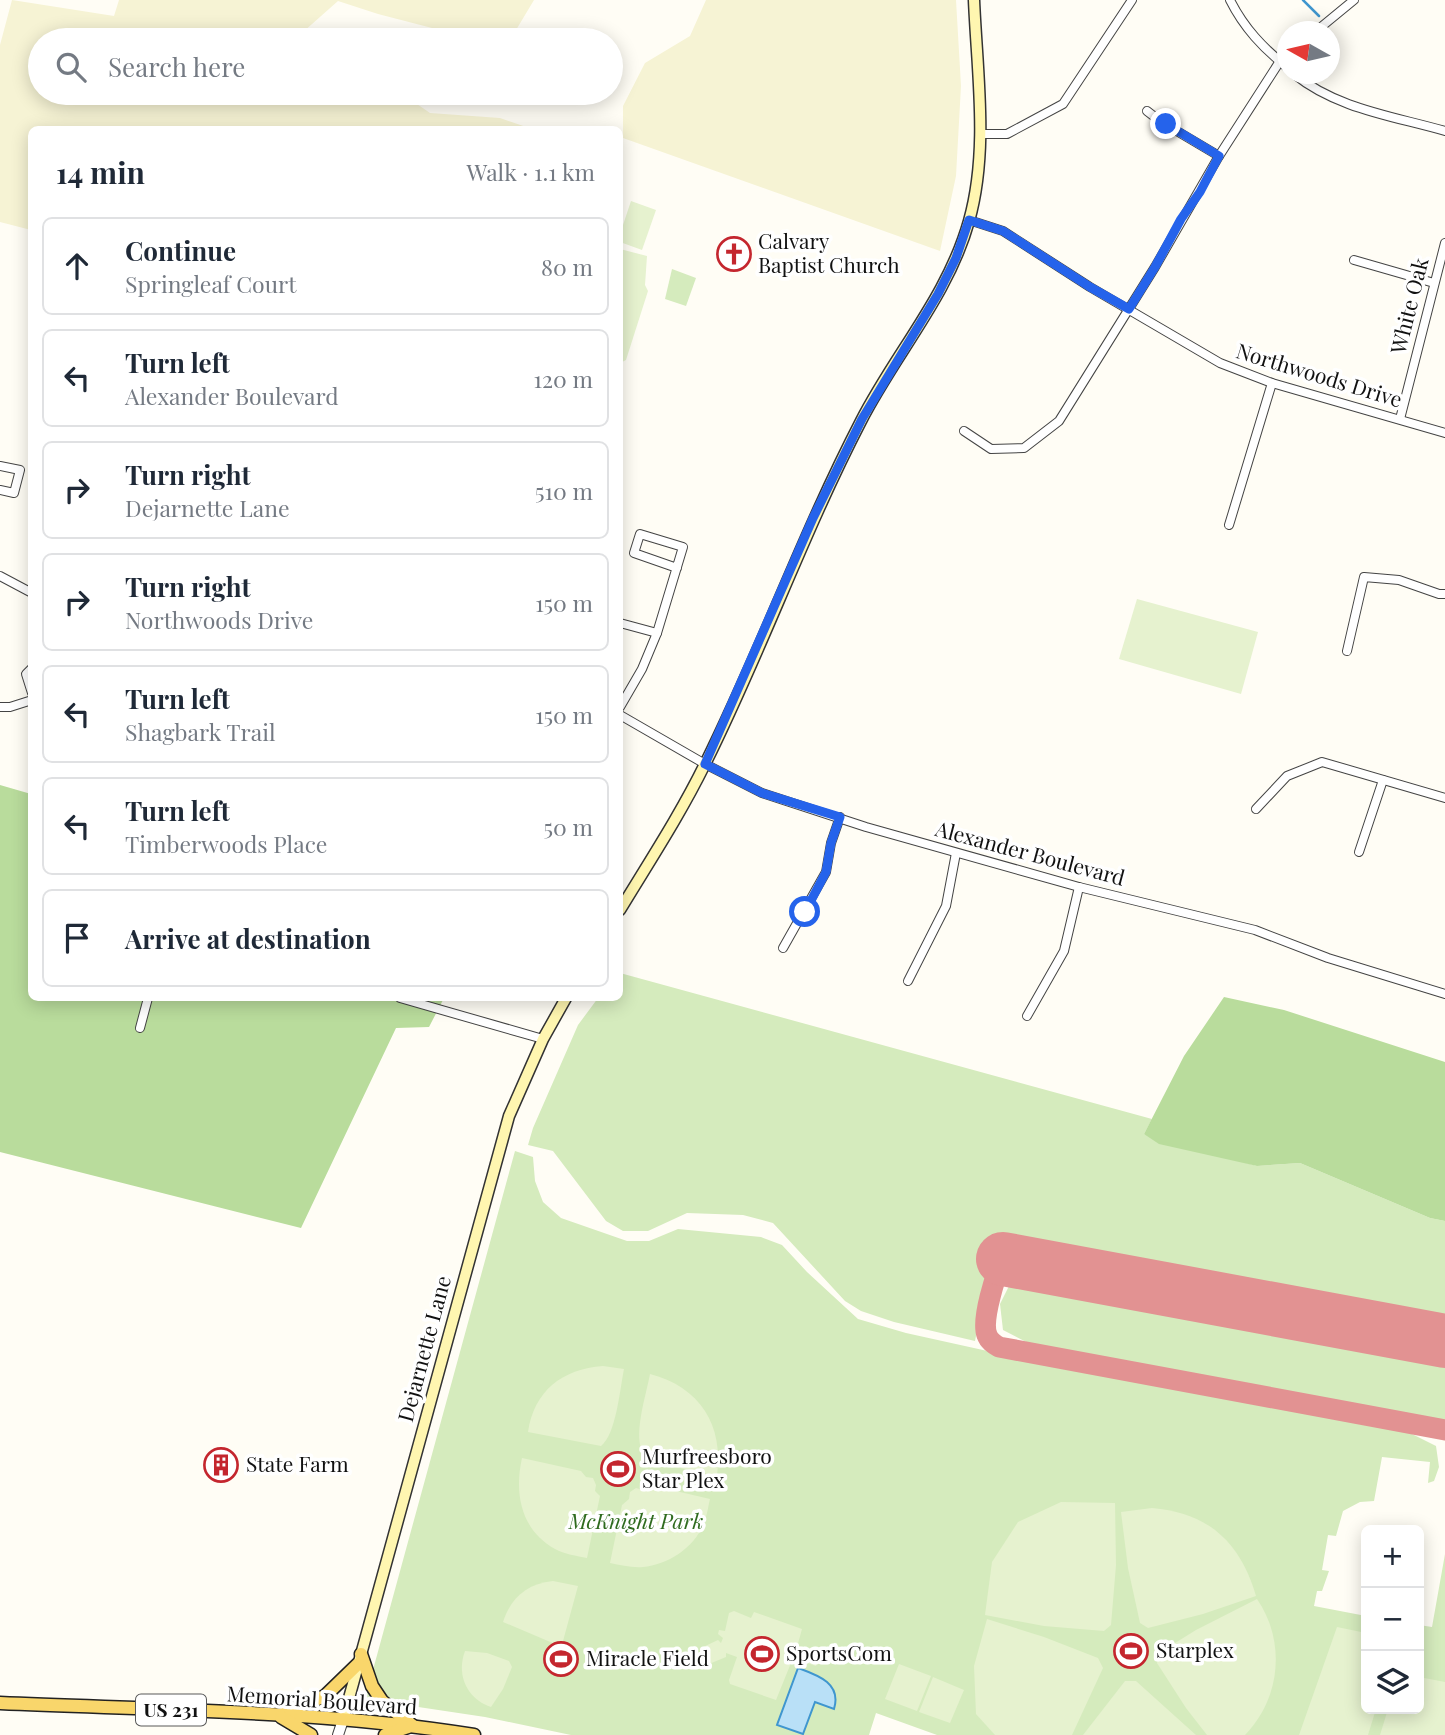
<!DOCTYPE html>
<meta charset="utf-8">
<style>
:root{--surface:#fff;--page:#f6f6f7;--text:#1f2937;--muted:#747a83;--line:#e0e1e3}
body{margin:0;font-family:"Playfair Display",serif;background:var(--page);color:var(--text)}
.controls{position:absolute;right:21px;bottom:21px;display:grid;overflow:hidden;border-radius:10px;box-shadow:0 4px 18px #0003}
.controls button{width:63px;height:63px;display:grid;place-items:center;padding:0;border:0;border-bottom:2px solid var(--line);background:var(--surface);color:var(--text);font:35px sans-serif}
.compass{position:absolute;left:1277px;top:21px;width:63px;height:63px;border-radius:50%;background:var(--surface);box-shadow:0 4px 18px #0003;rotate:278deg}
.stop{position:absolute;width:21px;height:21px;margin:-16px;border:5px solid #2563eb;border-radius:50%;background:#fff}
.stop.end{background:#2563eb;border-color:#fff;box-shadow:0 2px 7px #0008}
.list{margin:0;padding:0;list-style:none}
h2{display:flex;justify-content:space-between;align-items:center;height:91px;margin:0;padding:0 28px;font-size:30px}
h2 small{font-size:23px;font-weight:400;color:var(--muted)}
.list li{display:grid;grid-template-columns:46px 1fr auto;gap:21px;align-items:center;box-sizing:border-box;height:98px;margin:0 14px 14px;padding:0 14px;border:2px solid var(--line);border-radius:10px}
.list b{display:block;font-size:26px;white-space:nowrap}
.list p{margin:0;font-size:23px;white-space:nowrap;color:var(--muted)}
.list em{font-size:23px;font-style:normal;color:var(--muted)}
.icon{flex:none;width:38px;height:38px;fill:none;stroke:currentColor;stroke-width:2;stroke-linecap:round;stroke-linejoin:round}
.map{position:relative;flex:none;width:1445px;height:1735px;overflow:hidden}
.search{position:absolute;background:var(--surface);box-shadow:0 4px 18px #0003;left:28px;top:28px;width:595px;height:77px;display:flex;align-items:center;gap:18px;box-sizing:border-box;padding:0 24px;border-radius:38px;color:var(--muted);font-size:26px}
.panel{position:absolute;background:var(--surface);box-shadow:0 4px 18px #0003;left:28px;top:126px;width:595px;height:875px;border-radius:10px}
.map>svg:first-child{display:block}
</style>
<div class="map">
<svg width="1445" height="1735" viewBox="0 0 1445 1735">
<rect width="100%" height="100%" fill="#fffdf5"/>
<g fill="#f6f3d4">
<polygon points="12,0 114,16 119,0 534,0 510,40 463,40 459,35 378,14 338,1 294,40 40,40 40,93 401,93 430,113 500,118 532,129 32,130 31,230 0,222 0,45"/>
<polygon points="706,0 956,0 961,86 956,176 940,251 623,138 623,106 645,63 690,36"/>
</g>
<g fill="#d5ebbd">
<polygon points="672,269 696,278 686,306 665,299"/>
<polygon points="620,973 1152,1119 1144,1134 1257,1166 1300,1163 1430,1218 1445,1221 1445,1323 995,1239 975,1341 894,1322 861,1311 845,1301 773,1223 743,1215 687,1213 648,1231 623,1231 606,1221 553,1151 528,1145 533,1128 578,1025 598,998 620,998"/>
<polygon points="515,1151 533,1157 535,1181 543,1202 561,1218 627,1241 649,1241 678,1229 761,1237 782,1245 807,1272 858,1319 906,1333 1046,1364 1402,1429 1436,1446 1439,1467 1434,1481 1428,1483 1430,1462 1382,1457 1374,1501 1360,1502 1343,1511 1336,1536 1328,1535 1322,1570 1329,1571 1322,1591 1317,1591 1314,1606 1366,1616 1366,1709 1419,1709 1419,1625 1432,1627 1445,1554 1445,1735 937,1735 876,1713 869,1735 571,1735 485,1717 365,1699"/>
<polygon points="1012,1280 1445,1360 1445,1423 1038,1348 1003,1330 1000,1304"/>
</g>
<g fill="#b9dc9c">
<polygon points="0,785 31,794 32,998 444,998 429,1027 396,1028 301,1228 0,1152"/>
<polygon points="1224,997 1284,1010 1445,1062 1445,1221 1430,1218 1300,1163 1257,1166 1159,1144 1144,1134 1184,1056"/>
</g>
<g fill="#e6f2cf">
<polygon points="631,201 656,210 642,250 620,242 620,234"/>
<polygon points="620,249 647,256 645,285 648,291 626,360 620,363"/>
<polygon points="1137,599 1258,632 1241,694 1119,659"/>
<path d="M603,1366L624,1369C620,1389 616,1435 601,1446L528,1432C534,1391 562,1369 603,1366Z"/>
<path d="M650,1374C700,1387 724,1425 717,1476L657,1463L650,1456L644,1455C632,1437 646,1396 650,1374Z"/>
<path d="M522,1458L581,1471L586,1477L593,1478L596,1485L595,1491L600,1496L587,1558C577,1556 564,1554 555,1549C521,1530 514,1494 522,1458Z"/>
<path d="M650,1485L710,1499C708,1507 707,1517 703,1525C694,1548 667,1565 643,1567C632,1568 621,1565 610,1563L622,1505L629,1499L630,1492L636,1488L643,1490Z"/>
<polygon points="1061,1502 1115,1503 1116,1565 1111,1625 1104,1631 1044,1626 985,1615 992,1562 1018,1522"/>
<path d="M1152,1508C1209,1513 1240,1542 1256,1596L1203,1614L1148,1628L1140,1623L1128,1568L1121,1512Z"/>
<path d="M553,1581L578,1586L563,1641L555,1644L503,1622C511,1598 526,1584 553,1581Z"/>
<path d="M1257,1599C1286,1641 1281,1698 1245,1735H1207L1186,1708L1157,1663L1159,1653L1196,1630Z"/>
<polygon points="734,1611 751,1618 754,1612 802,1629 797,1647 820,1655 816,1666 793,1658 776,1700 730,1684 729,1680 737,1657 726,1653 726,1657 709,1664 701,1648 718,1640 721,1643 723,1638 718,1634 719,1630 725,1631 729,1613"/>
<polygon points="987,1619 1044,1637 1098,1658 1103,1668 1072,1735 995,1735 976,1714 974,1666"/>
<polygon points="1337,1627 1366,1633 1366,1709 1376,1709 1368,1735 1299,1735"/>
<path d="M465,1651L487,1653L509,1661L512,1667L503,1689L491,1707C467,1699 456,1675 465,1651Z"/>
<polygon points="899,1664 931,1676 917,1711 885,1699"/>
<polygon points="933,1677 964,1690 950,1723 919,1712"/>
<polygon points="1419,1677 1445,1682 1445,1735 1380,1735 1388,1709 1419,1709"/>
<polygon points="1125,1681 1136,1681 1196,1735 1083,1735"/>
</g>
<path fill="#b9e0f7" stroke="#3f96cf" stroke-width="2" d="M798,1668C817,1675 842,1683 834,1709L815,1702L803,1734L777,1725Z"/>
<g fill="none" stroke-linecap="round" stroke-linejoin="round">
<polyline stroke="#3f96cf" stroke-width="2.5" points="1303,0 1319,16"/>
<path stroke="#e29292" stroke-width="21" d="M1003,1259C996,1273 981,1320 987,1335C989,1341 994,1344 999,1347L1445,1430"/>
<polyline stroke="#e29292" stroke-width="54" points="1003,1259 1445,1341"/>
<g stroke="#444" stroke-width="10">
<g id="minor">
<path d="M1230,0C1244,28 1263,48 1288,68"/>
<polyline points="1315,32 1354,0"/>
<path d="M1294,74C1337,109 1393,116 1445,131"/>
<polyline points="1147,111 1160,121 1219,156"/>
<polyline points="981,134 1007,134 1063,104 1132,0"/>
<polyline points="969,220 1003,231 1090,287 1220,363 1272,383 1445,433"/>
<polyline points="1354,260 1434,283"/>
<polyline points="1400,419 1445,243"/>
<polyline points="964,431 991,449 1024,448 1059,421 1155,267 1219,156 1280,61 1288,55"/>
<polyline points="0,466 20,470 14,493 0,490"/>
<polyline points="1229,525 1272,383"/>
<polyline points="0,576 32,593"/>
<polyline points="620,623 657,633"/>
<polyline points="1347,651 1364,577 1399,580 1439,594 1445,594"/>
<polyline points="32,668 26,674 32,693"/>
<polyline points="0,707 10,707 32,700"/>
<polyline points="620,707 642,669 657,633 683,547 640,534 634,553 677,568"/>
<polyline points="620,715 705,764 762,793 866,827 1079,887 1255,930 1328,958 1445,994"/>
<polyline points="1256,809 1287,776 1322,762 1445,798"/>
<polyline points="1359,852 1383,780"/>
<polyline points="783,948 826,872 831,843 840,817"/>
<polyline points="908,981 946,906 956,853"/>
<polyline points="400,998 543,1039"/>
<polyline points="1027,1016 1064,951 1079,887"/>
<polyline points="140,1028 148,998"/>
</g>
</g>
<g stroke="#444" stroke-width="12">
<polyline id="tertiary" points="338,1735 343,1720"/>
</g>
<g stroke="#333" stroke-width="13">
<g id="secondary">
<path d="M620,910C649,862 680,815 705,764C761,652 803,533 861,421C895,354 948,296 969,221C989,150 977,73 974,0"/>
<polyline points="343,1720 509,1116 543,1039 566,998"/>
</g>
</g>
<g stroke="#222" stroke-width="15">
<g id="primary">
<polyline points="361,1654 372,1686 382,1701 413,1726"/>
<path d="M0,1703C158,1710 318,1710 474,1735"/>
<polyline points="284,1713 325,1696 358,1664"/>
<polyline points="281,1717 311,1735"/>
<polyline points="385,1735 408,1727"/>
</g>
</g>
<use href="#minor" stroke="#fff" stroke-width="8"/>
<use href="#tertiary" stroke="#fff" stroke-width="10"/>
<use href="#secondary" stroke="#fff6b0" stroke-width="10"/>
<use href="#primary" stroke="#f9d66b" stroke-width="12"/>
</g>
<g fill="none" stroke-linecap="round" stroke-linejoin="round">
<polyline stroke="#2563eb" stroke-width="9" points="805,912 826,872 831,843 840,817 762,793 705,764 813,518 862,419 938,294 956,258 969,220 1003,231 1090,287 1129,309 1155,267 1181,219 1200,192 1219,156 1166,124"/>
</g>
<defs>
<g id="church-ring" transform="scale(1.75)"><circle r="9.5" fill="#fff" stroke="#c4262e" stroke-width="1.5"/><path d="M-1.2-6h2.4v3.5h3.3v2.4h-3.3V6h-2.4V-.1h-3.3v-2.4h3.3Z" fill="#c4262e"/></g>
<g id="building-ring" transform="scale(1.75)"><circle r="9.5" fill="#fff" stroke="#c4262e" stroke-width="1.5"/><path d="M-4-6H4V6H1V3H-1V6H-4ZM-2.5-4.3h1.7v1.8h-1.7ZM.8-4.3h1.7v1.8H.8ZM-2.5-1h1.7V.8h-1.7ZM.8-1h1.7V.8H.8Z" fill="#c4262e"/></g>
<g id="stadium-ring" transform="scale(1.75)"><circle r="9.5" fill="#fff" stroke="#c4262e" stroke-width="1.5"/><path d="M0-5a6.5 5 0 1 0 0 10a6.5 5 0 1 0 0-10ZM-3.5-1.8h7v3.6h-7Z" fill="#c4262e"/></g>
</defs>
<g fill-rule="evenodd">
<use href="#church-ring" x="734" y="254"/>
<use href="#building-ring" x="221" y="1465"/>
<use href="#stadium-ring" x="618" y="1469"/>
<use href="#stadium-ring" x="1131" y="1651"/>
<use href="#stadium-ring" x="762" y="1654"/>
<use href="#stadium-ring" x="561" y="1659"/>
</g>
<g text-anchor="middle" stroke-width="7" stroke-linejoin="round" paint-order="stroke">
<rect fill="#fff" stroke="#585858" stroke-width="2" x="136" y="1694.5" width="70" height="31" rx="5"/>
<g font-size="19" font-weight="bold" fill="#111">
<text x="171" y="1717">US 231</text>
</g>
<g font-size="21" fill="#111" stroke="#fff" text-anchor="start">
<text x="758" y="249">Calvary<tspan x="758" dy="24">Baptist Church</tspan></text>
<text x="642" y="1464">Murfreesboro<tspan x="642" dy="24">Star Plex</tspan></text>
<text x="246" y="1472">State Farm</text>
<text x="1156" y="1658">Starplex</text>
<text x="786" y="1661">SportsCom</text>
<text x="586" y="1666">Miracle Field</text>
</g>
<g font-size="21" fill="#111" stroke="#fff">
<text transform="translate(1410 306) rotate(-76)" y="7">White Oak</text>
<text transform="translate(1319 376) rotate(17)" y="7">Northwoods Drive</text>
<text transform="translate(1030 854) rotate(15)" y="7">Alexander Boulevard</text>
<text transform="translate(425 1349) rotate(-75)" y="7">Dejarnette Lane</text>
<text transform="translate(322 1701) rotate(4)" y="7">Memorial Boulevard</text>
</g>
<g font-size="21" font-style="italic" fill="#2f6b1f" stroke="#fff">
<text x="636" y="1529">McKnight Park</text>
</g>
</g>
</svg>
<div class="controls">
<button>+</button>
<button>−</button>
<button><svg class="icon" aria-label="layers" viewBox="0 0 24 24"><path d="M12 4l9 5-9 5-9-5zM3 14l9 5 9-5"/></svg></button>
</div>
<svg class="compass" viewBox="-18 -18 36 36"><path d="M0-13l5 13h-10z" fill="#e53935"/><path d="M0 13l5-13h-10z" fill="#747a83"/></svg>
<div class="stop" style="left:805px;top:912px"></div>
<div class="stop end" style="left:1166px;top:124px"></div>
<div class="search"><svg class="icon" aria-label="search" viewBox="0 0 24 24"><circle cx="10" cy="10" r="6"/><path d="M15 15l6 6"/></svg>Search here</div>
<section class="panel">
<h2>14 min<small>Walk · 1.1 km</small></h2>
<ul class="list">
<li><svg class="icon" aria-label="ahead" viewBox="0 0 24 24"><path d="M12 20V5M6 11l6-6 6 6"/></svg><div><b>Continue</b><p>Springleaf Court</p></div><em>80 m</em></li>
<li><svg class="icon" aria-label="left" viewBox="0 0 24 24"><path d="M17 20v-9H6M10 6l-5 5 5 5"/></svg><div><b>Turn left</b><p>Alexander Boulevard</p></div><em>120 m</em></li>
<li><svg class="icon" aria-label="right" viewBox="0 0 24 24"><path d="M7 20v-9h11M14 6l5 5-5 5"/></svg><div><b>Turn right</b><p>Dejarnette Lane</p></div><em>510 m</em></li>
<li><svg class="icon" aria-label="right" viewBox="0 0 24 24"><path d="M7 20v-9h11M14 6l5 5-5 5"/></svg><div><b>Turn right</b><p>Northwoods Drive</p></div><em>150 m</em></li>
<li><svg class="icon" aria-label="left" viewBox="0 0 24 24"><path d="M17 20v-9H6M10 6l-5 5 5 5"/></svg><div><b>Turn left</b><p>Shagbark Trail</p></div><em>150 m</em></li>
<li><svg class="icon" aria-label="left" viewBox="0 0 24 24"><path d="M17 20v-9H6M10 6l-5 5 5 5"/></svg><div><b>Turn left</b><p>Timberwoods Place</p></div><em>50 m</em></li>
<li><svg class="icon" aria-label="arrive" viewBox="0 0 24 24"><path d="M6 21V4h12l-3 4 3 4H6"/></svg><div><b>Arrive at destination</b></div></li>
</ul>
</section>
</div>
